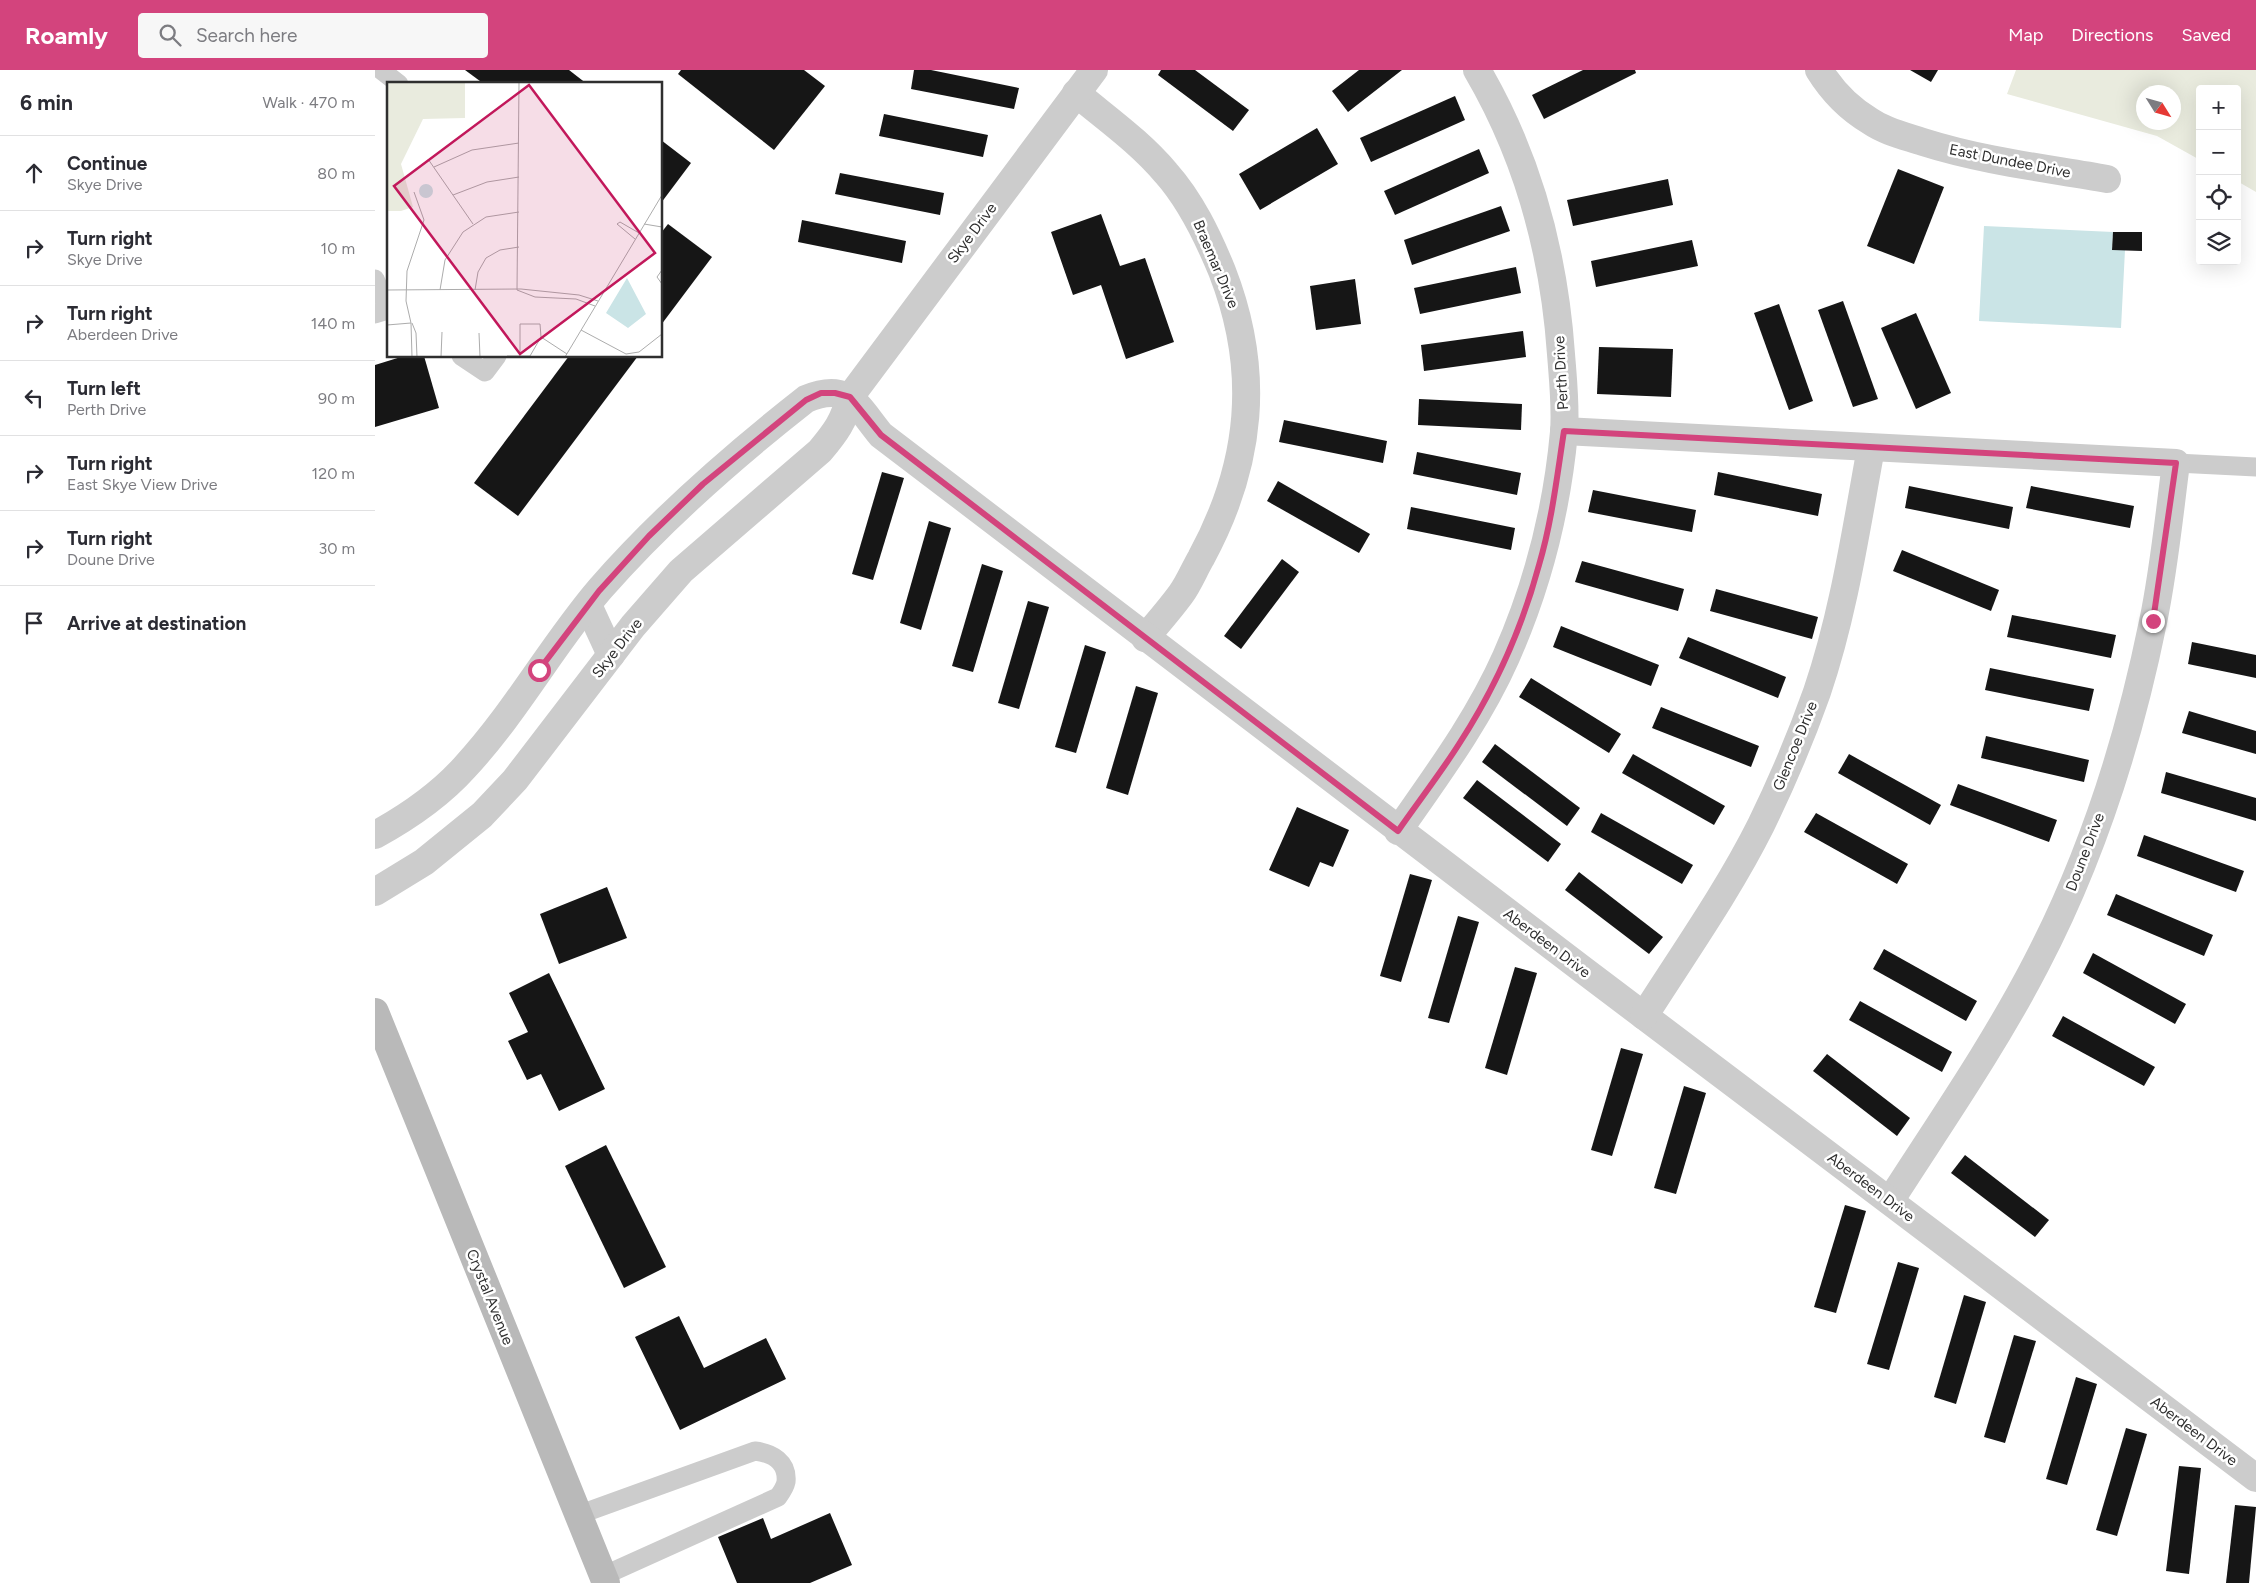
<!DOCTYPE html>
<meta charset="utf-8">
<style>
:root{--surface:#fff;--page:#f7f7f7;--text:#2b2b33;--muted:#7c7c81;--line:#e1e1e2;--accent:#d3447d}
body{margin:0;font-family:Figtree,sans-serif;background:var(--page);color:var(--text)}
.controls{position:absolute;right:15px;top:15px;display:grid;overflow:hidden;border-radius:5px;box-shadow:0 5px 20px #0002}
.controls button{width:45px;height:45px;display:grid;place-items:center;padding:0;border:0;border-bottom:1px solid var(--line);background:var(--surface);color:var(--text);font:25px sans-serif}
.compass{position:absolute;left:1761px;top:15px;width:45px;height:45px;border-radius:50%;background:var(--surface);box-shadow:0 5px 20px #0002;rotate:127deg}
.stop{position:absolute;width:15px;height:15px;margin:-11px;border:4px solid #d3447d;border-radius:50%;background:#fff}
.stop.end{background:#d3447d;border-color:#fff;box-shadow:0 1px 5px #0008}
.list{margin:0;padding:0;list-style:none}
h2{display:flex;justify-content:space-between;align-items:center;height:65px;margin:0;padding:0 20px;font-size:21px}
h2 small{font-size:16px;font-weight:400;color:var(--muted)}
.list li{display:grid;grid-template-columns:32px 1fr auto;gap:15px;align-items:center;box-sizing:border-box;height:75px;padding:0 20px;border-top:1px solid var(--line)}
.list b{display:block;font-size:19px;white-space:nowrap}
.list p{margin:0;font-size:16px;white-space:nowrap;color:var(--muted)}
.list em{font-size:16px;font-style:normal;color:var(--muted)}
.icon{flex:none;width:28px;height:28px;fill:none;stroke:currentColor;stroke-width:2;stroke-linecap:round;stroke-linejoin:round}
.map{position:relative;flex:none;width:1881px;height:1513px;overflow:hidden}
header{display:flex;align-items:center;gap:30px;box-sizing:border-box;height:70px;padding:0 25px;background:var(--accent);color:#fff}
header strong{font-size:24px}
nav{display:flex;gap:28px;margin-inline-start:auto;font-size:18px}
.search{width:350px;height:45px;background:var(--page);display:flex;align-items:center;gap:12px;box-sizing:border-box;padding:0 18px;border-radius:5px;color:var(--muted);font-size:19px}
main{display:flex}
aside{flex:1;background:var(--surface)}
.map>svg:first-child{display:block}
</style>
<header>
<strong>Roamly</strong>
<div class="search"><svg class="icon" aria-label="search" viewBox="0 0 24 24"><circle cx="10" cy="10" r="6"/><path d="M15 15l6 6"/></svg>Search here</div>
<nav><a>Map</a><a>Directions</a><a>Saved</a></nav>
</header>
<main>
<aside>
<h2>6 min<small>Walk · 470 m</small></h2>
<ul class="list">
<li><svg class="icon" aria-label="ahead" viewBox="0 0 24 24"><path d="M12 20V5M6 11l6-6 6 6"/></svg><div><b>Continue</b><p>Skye Drive</p></div><em>80 m</em></li>
<li><svg class="icon" aria-label="right" viewBox="0 0 24 24"><path d="M7 20v-9h11M14 6l5 5-5 5"/></svg><div><b>Turn right</b><p>Skye Drive</p></div><em>10 m</em></li>
<li><svg class="icon" aria-label="right" viewBox="0 0 24 24"><path d="M7 20v-9h11M14 6l5 5-5 5"/></svg><div><b>Turn right</b><p>Aberdeen Drive</p></div><em>140 m</em></li>
<li><svg class="icon" aria-label="left" viewBox="0 0 24 24"><path d="M17 20v-9H6M10 6l-5 5 5 5"/></svg><div><b>Turn left</b><p>Perth Drive</p></div><em>90 m</em></li>
<li><svg class="icon" aria-label="right" viewBox="0 0 24 24"><path d="M7 20v-9h11M14 6l5 5-5 5"/></svg><div><b>Turn right</b><p>East Skye View Drive</p></div><em>120 m</em></li>
<li><svg class="icon" aria-label="right" viewBox="0 0 24 24"><path d="M7 20v-9h11M14 6l5 5-5 5"/></svg><div><b>Turn right</b><p>Doune Drive</p></div><em>30 m</em></li>
<li><svg class="icon" aria-label="arrive" viewBox="0 0 24 24"><path d="M6 21V4h12l-3 4 3 4H6"/></svg><div><b>Arrive at destination</b></div></li>
</ul>
</aside>
<div class="map">
<svg width="1881" height="1513" viewBox="0 0 1881 1513">
<rect width="100%" height="100%" fill="#fff"/>
<path fill="#e9ebde" fill-rule="evenodd" d="M1641,0H1881V122L1862,111V19H1825V90L1782,66L1632,24ZM1768,22H1798V52H1768Z"/>
<polygon fill="#cae4e6" points="1609,156 1738,162 1737,180 1750,180 1746,258 1604,251"/>
<g fill="#161616">
<polygon points="90,0 194,0 212,14 109,14"/>
<polygon points="306,0 429,0 450,16 399,80 303,4"/>
<polygon points="539,0 556,0 644,18 639,39 536,19"/>
<polygon points="786,0 820,0 874,40 858,61 783,5"/>
<polygon points="984,0 1027,0 973,42 957,21"/>
<polygon points="1208,0 1260,0 1261,3 1169,49 1157,25"/>
<polygon points="1535,0 1563,0 1556,12"/>
<polygon points="1080,26 1090,50 996,92 985,68"/>
<polygon points="509,44 613,65 608,87 504,66"/>
<polygon points="942,58 963,94 885,140 864,104"/>
<polygon points="286,70 316,93 286,133"/>
<polygon points="1104,79 1114,103 1020,145 1009,121"/>
<polygon points="1523,99 1569,117 1539,194 1492,176"/>
<polygon points="465,103 569,123 565,145 460,124"/>
<polygon points="1293,109 1298,135 1198,156 1192,130"/>
<polygon points="1126,136 1135,161 1037,195 1029,170"/>
<polygon points="726,144 745,196 770,188 799,272 751,289 726,215 698,225 676,162"/>
<polygon points="427,150 531,171 527,193 423,172"/>
<polygon points="293,154 337,187 286,255 286,163"/>
<polygon points="1738,162 1767,162 1767,181 1737,180"/>
<polygon points="1317,170 1323,196 1221,217 1216,191"/>
<polygon points="1141,197 1146,223 1045,244 1039,218"/>
<polygon points="980,209 986,254 941,260 935,216"/>
<polygon points="1468,231 1503,329 1478,337 1443,240"/>
<polygon points="1404,234 1438,331 1414,340 1379,243"/>
<polygon points="1541,243 1576,323 1541,339 1506,258"/>
<polygon points="1148,261 1151,287 1049,301 1046,275"/>
<polygon points="1224,277 1298,279 1296,327 1222,324"/>
<polygon points="29,286 49,286 64,338 0,357 0,295"/>
<polygon points="194,286 263,286 143,446 99,413"/>
<polygon points="1044,329 1147,334 1146,360 1043,355"/>
<polygon points="909,350 1012,371 1008,393 904,372"/>
<polygon points="1042,382 1146,403 1142,425 1038,404"/>
<polygon points="507,402 529,408 498,510 477,504"/>
<polygon points="1343,402 1447,424 1443,446 1339,425"/>
<polygon points="903,411 995,464 984,483 892,431"/>
<polygon points="1534,416 1638,437 1634,459 1530,438"/>
<polygon points="1656,416 1759,436 1755,458 1651,438"/>
<polygon points="1218,420 1321,440 1317,462 1213,442"/>
<polygon points="1036,437 1140,458 1136,480 1032,459"/>
<polygon points="554,451 576,458 546,560 525,553"/>
<polygon points="1527,480 1624,520 1616,541 1518,501"/>
<polygon points="907,489 924,502 866,579 849,566"/>
<polygon points="1207,491 1309,519 1303,541 1200,512"/>
<polygon points="607,494 628,501 598,602 577,596"/>
<polygon points="1341,519 1443,547 1437,569 1335,541"/>
<polygon points="653,531 674,537 644,639 623,633"/>
<polygon points="1637,545 1741,565 1736,588 1632,567"/>
<polygon points="1186,556 1284,595 1276,616 1178,577"/>
<polygon points="1313,567 1411,607 1403,628 1304,588"/>
<polygon points="1817,572 1881,585 1881,608 1813,594"/>
<polygon points="710,575 731,582 701,683 680,677"/>
<polygon points="1615,598 1719,619 1714,641 1610,620"/>
<polygon points="1156,608 1246,664 1234,683 1144,627"/>
<polygon points="761,616 783,623 753,725 731,718"/>
<polygon points="1286,637 1384,676 1376,697 1277,658"/>
<polygon points="1814,641 1881,661 1881,684 1807,663"/>
<polygon points="1611,666 1714,690 1709,712 1606,688"/>
<polygon points="1120,674 1205,738 1192,756 1107,692"/>
<polygon points="1258,684 1350,736 1339,755 1247,703"/>
<polygon points="1474,684 1566,735 1555,755 1463,703"/>
<polygon points="1791,702 1881,728 1881,751 1786,723"/>
<polygon points="1102,710 1186,774 1173,792 1088,728"/>
<polygon points="1583,714 1682,750 1674,772 1575,735"/>
<polygon points="922,737 974,760 958,797 945,792 934,817 894,800"/>
<polygon points="1226,743 1318,795 1307,814 1216,762"/>
<polygon points="1441,743 1533,794 1522,814 1429,762"/>
<polygon points="1769,765 1869,801 1861,822 1762,786"/>
<polygon points="1204,802 1288,867 1274,884 1190,820"/>
<polygon points="1035,804 1057,810 1026,912 1005,906"/>
<polygon points="232,817 252,868 184,894 165,844"/>
<polygon points="1741,824 1838,865 1829,886 1732,845"/>
<polygon points="1083,846 1104,852 1074,953 1053,948"/>
<polygon points="1509,879 1602,931 1591,951 1498,899"/>
<polygon points="1718,883 1811,934 1800,954 1708,903"/>
<polygon points="1140,897 1162,903 1132,1005 1110,998"/>
<polygon points="174,903 230,1019 184,1041 166,1004 152,1010 133,971 153,962 134,923"/>
<polygon points="1485,931 1577,982 1567,1002 1474,950"/>
<polygon points="1688,946 1780,997 1769,1016 1677,966"/>
<polygon points="1246,978 1268,984 1237,1086 1216,1080"/>
<polygon points="1452,984 1535,1048 1522,1066 1438,1001"/>
<polygon points="1309,1016 1331,1023 1301,1124 1279,1118"/>
<polygon points="231,1075 291,1197 249,1218 190,1096"/>
<polygon points="1590,1085 1674,1150 1660,1167 1576,1103"/>
<polygon points="1470,1135 1491,1141 1461,1243 1439,1237"/>
<polygon points="1523,1192 1544,1198 1514,1300 1492,1294"/>
<polygon points="1589,1225 1611,1232 1581,1334 1559,1327"/>
<polygon points="304,1246 329,1298 391,1268 411,1309 305,1360 260,1267"/>
<polygon points="1639,1265 1661,1271 1630,1373 1609,1367"/>
<polygon points="1701,1307 1722,1314 1692,1415 1671,1409"/>
<polygon points="1751,1358 1772,1364 1742,1466 1721,1460"/>
<polygon points="1804,1396 1826,1398 1814,1504 1791,1501"/>
<polygon points="1860,1435 1881,1437 1874,1513 1851,1513"/>
<polygon points="455,1443 477,1495 435,1513 362,1513 343,1467 388,1448 396,1469"/>
</g>
<g fill="none" stroke-linecap="round" stroke-linejoin="round">
<g stroke="#ccc" stroke-width="19">
<polyline points="6,0 24,14"/>
<polyline points="0,209 13,240 0,244"/>
<polyline points="86,286 110,302 122,286"/>
<polyline points="1801,393 1881,397"/>
<path d="M203,1445L380,1381C397,1383 413,1392 411,1412C410,1417 406,1423 403,1427L228,1506"/>
</g>
<g stroke="#ccc" stroke-width="28">
<path d="M1444,0C1457,21 1473,38 1495,51C1511,62 1530,66 1548,72C1608,91 1670,98 1732,109"/>
<path d="M701,23C732,49 765,72 791,103C816,131 833,167 847,201C886,301 877,394 826,488C819,500 814,513 806,524C795,539 782,554 770,568"/>
<path d="M1189,361L1801,393C1794,446 1789,500 1778,552C1754,670 1717,787 1661,894C1618,977 1565,1053 1515,1131"/>
<polyline points="213,535 236,585"/>
<path d="M1023,761C1062,705 1103,650 1131,587C1162,517 1182,439 1189,362C1191,337 1188,310 1186,284C1179,184 1153,87 1102,0"/>
<path d="M0,765C33,747 65,725 90,697C141,642 177,575 225,519C287,448 357,387 431,329C474,311 482,336 506,365C962,716 1422,1061 1881,1408"/>
<path d="M0,822L49,792L107,745L140,710L258,556L306,501L445,381C461,362 469,351 475,327L719,0"/>
<path d="M1269,946C1309,883 1353,821 1386,755C1407,712 1426,667 1442,622C1469,543 1481,459 1496,378"/>
</g>
<polyline stroke="#b9b9b9" stroke-width="28" points="0,942 231,1513"/>
</g>
<g fill="none" stroke-linecap="round" stroke-linejoin="round">
<path stroke="#d3447d" stroke-width="6" d="M164,600L224,521L274,466L328,414L431,330L446,323H460L475,327L506,365L1023,761C1043,732 1065,704 1084,674C1119,620 1147,558 1164,495C1177,451 1182,406 1189,361L1801,393L1778,551"/>
</g>
<g text-anchor="middle" stroke-width="5" stroke-linejoin="round" paint-order="stroke">
<g font-size="15" fill="#2f2f2f" stroke="#fff">
<text transform="translate(1635 91) rotate(11)" y="5">East Dundee Drive</text>
<text transform="translate(597 163) rotate(-53)" y="5">Skye Drive</text>
<text transform="translate(841 194) rotate(67)" y="5">Braemar Drive</text>
<text transform="translate(1186 303) rotate(-93)" y="5">Perth Drive</text>
<text transform="translate(242 578) rotate(-52)" y="5">Skye Drive</text>
<text transform="translate(1420 676) rotate(-68)" y="5">Glencoe Drive</text>
<text transform="translate(1710 782) rotate(-69)" y="5">Doune Drive</text>
<text transform="translate(1172 873) rotate(37)" y="5">Aberdeen Drive</text>
<text transform="translate(1496 1117) rotate(37)" y="5">Aberdeen Drive</text>
<text transform="translate(115 1227) rotate(68)" y="5">Crystal Avenue</text>
<text transform="translate(1819 1361) rotate(37)" y="5">Aberdeen Drive</text>
</g>
</g>
<g transform="translate(12 12)">
<rect width="275" height="275" fill="#fff"/>
<path d="M0,0H78V36L36,37L14,82L26,125L14,129H0Z" fill="#e9ebde"/>
<path d="M32 109a7 7 0 1 1 14 0a7 7 0 1 1-14 0ZM240,196L259,232L241,246L219,231Z" fill="#cae4e6"/>
<path fill="none" stroke="#acacac" stroke-width="1" d="M132,1L130,208L148,215L189,217L208,224M41,77L86,142M47,85L85,68L132,61M66,113L100,100L132,95M257,142L275,145M248,157L230,142L233,140L252,151M275,188L270,195L275,202M0,208L134,207L192,213L211,219M53,208L58,178L76,150L99,135L132,130M88,208L91,190L99,176L113,168L132,165M25,241L29,251L30,275M0,243L24,241M194,248L239,272L252,270L275,252M92,251L93,275M120,274H143L154,255L180,272M133,274V242H153L154,255M25,275L24,241L19,219L20,189L37,138L27,110M54,275L55,250M178,275L275,113"/>
<path fill="#c2185b" fill-opacity="0.15" stroke="#c2185b" stroke-width="2.5" d="M142,3L268,171L133,272L7,104Z"/>
<rect width="275" height="275" fill="none" stroke="#2f2f2f" stroke-width="2.5"/>
</g>
</svg>
<div class="controls">
<button>+</button>
<button>−</button>
<button><svg class="icon" aria-label="locate" viewBox="0 0 24 24"><circle cx="12" cy="12" r="6"/><path d="M12 2v4M12 18v4M2 12h4M18 12h4"/></svg></button>
<button><svg class="icon" aria-label="layers" viewBox="0 0 24 24"><path d="M12 4l9 5-9 5-9-5zM3 14l9 5 9-5"/></svg></button>
</div>
<svg class="compass" viewBox="-18 -18 36 36"><path d="M0-13l5 13h-10z" fill="#e53935"/><path d="M0 13l5-13h-10z" fill="#7c7c81"/></svg>
<div class="stop" style="left:164px;top:600px"></div>
<div class="stop end" style="left:1778px;top:551px"></div>
</div>
</main>
